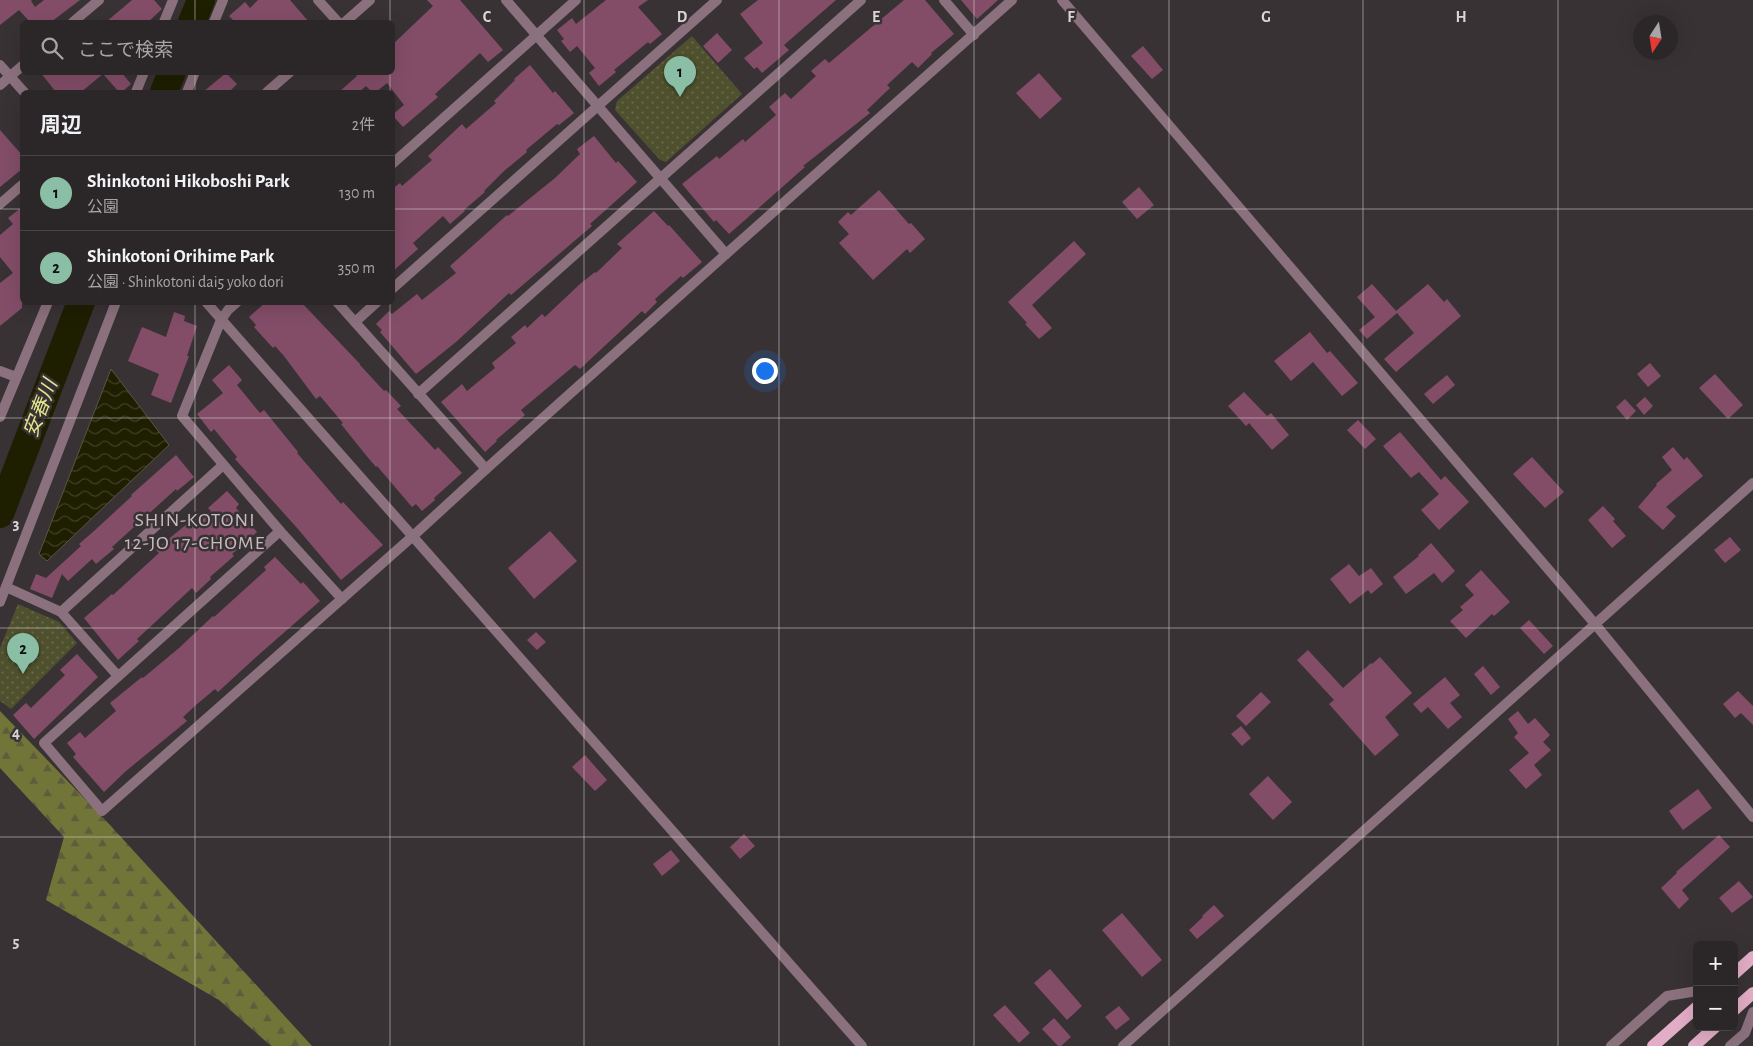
<!DOCTYPE html>
<html lang="ja">
<meta charset="utf-8">
<style>
:root{--surface:#2b2628;--page:#332e30;--text:#f1f3f6;--muted:#a6a5a8;--line:#474345;--accent:#8abfa5}
body{margin:0;font-family:"Alegreya Sans","Noto Sans JP",sans-serif;background:var(--page);color:var(--text)}
.controls{position:absolute;right:15px;bottom:15px;display:grid;overflow:hidden;border-radius:8px;box-shadow:0 5px 20px #0002}
.controls button{width:45px;height:45px;display:grid;place-items:center;padding:0;border:0;border-bottom:1px solid var(--line);background:var(--surface);color:var(--text);font:25px sans-serif}
.compass{position:absolute;left:1633px;top:15px;width:45px;height:45px;border-radius:50%;background:var(--surface);box-shadow:0 5px 20px #0002;rotate:192deg}
.you{position:absolute;left:764px;top:370px;width:18px;height:18px;margin:-12px;border:4px solid #fff;border-radius:50%;background:#1a73e8;box-shadow:0 0 0 8px #1a73e833}
.badge{display:grid;place-items:center;width:32px;height:32px;border-radius:50%;background:var(--accent);color:#111;font-size:16px;font-weight:700}
.pin{position:absolute;translate:-50% -41px;filter:drop-shadow(0 1px 2px #0008)}
.pin::after{content:'';position:absolute;top:26px;width:18px;height:15px;background:inherit;clip-path:polygon(0 0,100% 0,50% 100%)}
.list{margin:0;padding:0;list-style:none}
h2{display:flex;justify-content:space-between;align-items:center;height:65px;margin:0;padding:0 20px;font-size:21px}
h2 small{font-size:16px;font-weight:400;color:var(--muted)}
.list li{display:grid;grid-template-columns:32px 1fr auto;gap:15px;align-items:center;box-sizing:border-box;height:75px;padding:0 20px;border-top:1px solid var(--line)}
.list b{display:block;font-size:19px;white-space:nowrap}
.list p{margin:0;font-size:16px;white-space:nowrap;color:var(--muted)}
.list em{font-size:16px;font-style:normal;color:var(--muted)}
.icon{flex:none;width:28px;height:28px;fill:none;stroke:currentColor;stroke-width:2;stroke-linecap:round;stroke-linejoin:round}
.map{position:relative;flex:none;width:1753px;height:1046px;overflow:hidden}
.search{position:absolute;background:var(--surface);box-shadow:0 5px 20px #0002;left:20px;top:20px;width:375px;height:55px;display:flex;align-items:center;gap:12px;box-sizing:border-box;padding:0 18px;border-radius:8px;color:var(--muted);font-size:19px}
.panel{position:absolute;background:var(--surface);box-shadow:0 5px 20px #0002;left:20px;top:90px;width:375px;height:215px;border-radius:8px}
.map>svg:first-child{display:block}
</style>
<div class="map">
<svg width="1753" height="1046" viewBox="0 0 1753 1046">
<defs>
<pattern id="forest-firs" width="22" height="20" patternUnits="userSpaceOnUse" patternTransform="scale(1.25)"><rect width="22" height="20" fill="#727538"/><path d="M5 1l3.5 6h-7zM16 11l3.5 6h-7z" fill="#5c5d3c"/></pattern>
<pattern id="park-dots" width="8" height="8" patternUnits="userSpaceOnUse" patternTransform="scale(1.25)"><rect width="8" height="8" fill="#4f512e"/><path d="M2 2h.1M6 6h.1" fill="none" stroke="#68694c" stroke-width="1.8" stroke-linecap="round"/></pattern>
<pattern id="water-waves" width="16" height="10" patternUnits="userSpaceOnUse" patternTransform="scale(1.25)"><rect width="16" height="10" fill="#1e1f01"/><path d="M0 5q4-4 8 0t8 0" fill="none" stroke="#3e3f25"/></pattern>
</defs>
<rect width="100%" height="100%" fill="#393235"/>
<polygon fill="url(#forest-firs)" points="0,711 110,825 312,1046 271,1046 219,1000 46,900 64,837 0,768"/>
<g fill="url(#park-dots)">
<polygon points="692,36 742,94 666,162 660,160 615,110 617,101"/>
<polygon points="18,604 59,622 77,643 11,709 0,701 0,648"/>
</g>
<polygon fill="url(#water-waves)" stroke="#565641" points="111,369 169,445 47,561 39,554"/>
<g fill="none" stroke-linecap="round" stroke-linejoin="round">
<g stroke="#1e1f01" stroke-width="28">
<polyline points="192,22 201,0"/>
<polyline points="164,92 172,72"/>
<polyline points="0,514 81,302"/>
</g>
</g>
<g fill="#834d68">
<polygon points="0,0 32,0 31,1 35,7 44,0 80,0 51,22 30,22 19,10 0,25"/>
<polygon points="132,0 154,0 162,9 148,22 106,22"/>
<polygon points="258,0 290,0 309,22 235,22 229,16 245,2 250,8"/>
<polygon points="427,0 460,0 503,50 488,62 480,53 435,94 438,97 403,127 392,115 404,105 387,83 376,92 372,92 366,86 359,92 339,92 357,76 354,72 392,72 392,45 433,6"/>
<polygon points="606,0 648,0 638,7 662,34 650,44 648,42 614,70 616,72 599,86 589,73 595,68 577,46 570,52 561,41 564,39 557,30 572,18 576,24"/>
<polygon points="758,0 836,0 784,45 789,50 762,73 757,67 754,69 744,58 763,43 740,14"/>
<polygon points="904,0 925,0 954,34 931,53 932,54 918,68 912,62 887,85 890,88 867,110 870,113 803,166 805,167 729,234 716,220 714,222 682,184 717,156 719,159 743,139 745,142 776,115 769,107 785,93 791,99 816,76 811,71 825,59 829,63"/>
<polygon points="961,0 998,0 977,19"/>
<polygon points="717,33 732,50 718,63 703,46"/>
<polygon points="1143,46 1163,70 1152,79 1131,56"/>
<polygon points="530,65 553,93 555,91 574,113 559,125 557,124 526,150 527,152 504,171 484,191 485,192 464,210 465,211 450,224 443,216 413,243 418,249 392,272 392,189 400,183 402,186 432,160 428,156 462,124 466,129 496,103 494,101 515,80 514,79"/>
<polygon points="40,72 121,72 131,84 122,92 119,92 103,74 81,92 56,92"/>
<polygon points="226,73 237,84 229,92 203,92"/>
<polygon points="1039,73 1062,99 1040,119 1016,93"/>
<polygon points="0,130 22,155 22,169 0,187"/>
<polygon points="594,136 616,163 618,161 637,182 590,224 592,226 511,295 509,293 456,342 416,374 380,332 382,330 376,324 389,311 392,314 417,294 422,300 456,273 450,266 507,215 508,216 555,178 580,154 577,149"/>
<polygon points="1139,187 1154,205 1137,219 1122,202"/>
<polygon points="879,190 909,224 911,223 925,239 910,253 907,249 873,280 839,243 849,234 838,222 848,212 851,215"/>
<polygon points="22,207 22,308 0,326 0,283 13,273 0,257 0,235 13,224 8,218"/>
<polygon points="654,211 668,226 669,225 702,262 683,278 681,276 655,299 657,302 645,314 642,311 580,369 575,365 521,410 525,415 496,440 497,441 485,452 441,402 462,384 467,391 495,368 492,363 516,343 511,337 525,325 527,328 542,314 545,317 580,284 595,272 596,273 622,248 617,244"/>
<polygon points="1074,241 1086,254 1032,305 1052,328 1039,339 1025,324 1027,323 1008,302"/>
<polygon points="1372,284 1396,311 1428,284 1444,302 1447,299 1461,316 1396,372 1384,359 1414,333 1397,313 1367,339 1359,330 1375,317 1357,297"/>
<polygon points="266,302 301,302 360,364 360,365 384,391 386,390 401,406 397,409 435,450 438,447 462,473 434,498 435,500 422,511 416,504 412,507 377,466 376,467 365,454 341,424 343,423 320,396 316,399 284,356 275,346 273,348 254,327 256,325 249,317"/>
<polygon points="174,312 185,316 184,321 197,326 187,356 189,356 171,403 151,395 159,374 128,361 142,327 166,337"/>
<polygon points="1310,332 1327,353 1330,351 1358,383 1342,396 1313,362 1291,381 1274,361"/>
<polygon points="1650,363 1661,376 1648,387 1637,374"/>
<polygon points="229,365 242,380 237,385 260,413 264,410 298,452 297,453 341,504 343,502 383,545 341,580 298,529 235,459 237,457 214,429 211,432 197,414 223,393 212,380"/>
<polygon points="1715,374 1743,405 1728,419 1699,388"/>
<polygon points="1447,375 1455,385 1433,404 1424,394"/>
<polygon points="1244,392 1267,416 1271,413 1289,435 1272,450 1249,423 1246,426 1228,406"/>
<polygon points="1645,397 1653,406 1644,415 1636,405"/>
<polygon points="1625,399 1636,411 1627,420 1616,407"/>
<polygon points="1358,420 1376,439 1365,449 1347,430"/>
<polygon points="1400,432 1441,480 1445,476 1469,502 1439,530 1421,510 1439,494 1419,472 1411,478 1383,446"/>
<polygon points="1673,447 1684,460 1687,457 1703,476 1666,507 1676,516 1663,530 1638,507 1657,485 1656,484 1672,470 1662,457"/>
<polygon points="176,455 194,477 177,491 176,489 112,547 114,549 96,564 92,559 68,581 62,574 52,598 30,589 36,574 46,578 81,546 79,544 94,531 132,496 131,495"/>
<polygon points="1532,457 1564,492 1545,508 1513,474"/>
<polygon points="227,491 239,504 236,508 257,532 232,554 234,556 210,577 211,579 196,593 192,588 137,639 139,641 118,660 84,618 112,594 113,595 159,553 156,550 166,541 187,524 190,527 211,511 208,508"/>
<polygon points="1603,506 1615,519 1613,521 1626,536 1612,548 1588,520"/>
<polygon points="550,531 577,561 534,599 508,568"/>
<polygon points="1730,537 1741,550 1725,563 1714,550"/>
<polygon points="1431,543 1455,571 1442,583 1434,573 1406,594 1393,577 1419,556 1418,555"/>
<polygon points="275,557 301,584 303,582 320,601 255,658 218,692 215,689 196,705 183,717 187,721 126,771 104,792 73,757 76,754 67,743 80,732 85,738 116,711 110,703 142,677 143,678 179,648 213,616 214,617 266,570 264,567"/>
<polygon points="1349,564 1359,576 1371,568 1383,584 1371,594 1368,590 1350,604 1330,579"/>
<polygon points="1481,570 1510,602 1494,616 1492,614 1466,638 1450,621 1463,610 1460,607 1474,595 1465,585"/>
<polygon points="1529,620 1553,646 1544,654 1520,628"/>
<polygon points="536,632 546,642 537,650 527,640"/>
<polygon points="1308,650 1343,688 1371,663 1372,664 1380,657 1412,693 1385,717 1399,735 1375,756 1329,704 1334,700 1297,660"/>
<polygon points="77,654 98,677 34,739 13,715 26,703 31,708 65,675 60,670"/>
<polygon points="1483,666 1500,687 1491,695 1474,674"/>
<polygon points="1445,677 1460,695 1450,703 1462,717 1448,729 1428,707 1421,713 1413,704"/>
<polygon points="1738,691 1753,706 1753,725 1741,713 1735,718 1723,704"/>
<polygon points="1261,692 1271,702 1246,726 1236,716"/>
<polygon points="1518,711 1528,724 1535,718 1550,735 1543,742 1551,750 1534,765 1542,775 1526,789 1509,770 1529,753 1514,737 1518,733 1508,719"/>
<polygon points="1241,726 1251,738 1242,746 1231,734"/>
<polygon points="585,755 607,780 595,791 572,767"/>
<polygon points="1268,776 1292,802 1273,820 1249,794"/>
<polygon points="1698,789 1712,808 1683,830 1669,811"/>
<polygon points="744,834 755,846 740,859 730,847"/>
<polygon points="1719,835 1730,847 1682,890 1689,899 1679,909 1661,888 1677,873 1676,872"/>
<polygon points="671,850 680,861 662,876 653,864"/>
<polygon points="1739,881 1753,897 1732,913 1719,898"/>
<polygon points="1214,905 1224,916 1197,939 1189,930 1203,917 1202,916"/>
<polygon points="1122,913 1162,960 1142,977 1102,930"/>
<polygon points="1050,969 1082,1006 1067,1020 1034,983"/>
<polygon points="1005,1005 1030,1033 1019,1043 993,1015"/>
<polygon points="1119,1006 1130,1019 1116,1030 1105,1017"/>
<polygon points="1054,1018 1071,1037 1061,1046 1058,1046 1042,1029"/>
</g>
<g fill="none" stroke-linecap="round" stroke-linejoin="round">
<g stroke="#8b717d" stroke-width="10">
<polyline points="318,0 338,22"/>
<polyline points="506,0 726,254"/>
<polyline points="944,0 974,35"/>
<polyline points="1062,0 1595,624 1753,817"/>
<polyline points="73,22 99,0"/>
<polyline points="164,22 173,0"/>
<polyline points="214,22 223,0"/>
<polyline points="0,85 22,66"/>
<polyline points="136,92 144,72"/>
<polyline points="187,92 195,72"/>
<polyline points="392,164 576,0"/>
<polyline points="0,204 22,185"/>
<polyline points="392,289 717,0"/>
<polyline points="206,302 862,1046"/>
<polyline points="237,302 228,310 221,320 182,416 280,531 342,599"/>
<polyline points="337,302 486,469"/>
<polyline points="355,322 377,302"/>
<polyline points="0,371 16,377"/>
<polyline points="418,394 861,0"/>
<polyline points="280,531 44,743 102,811 413,536 486,469 726,254 1012,0"/>
<polyline points="6,587 61,612 118,676"/>
<polyline points="61,612 223,465"/>
<polyline points="1123,1046 1753,483"/>
<polyline points="1611,1046 1667,996 1697,991"/>
<polyline points="1730,1046 1745,1033 1753,1012"/>
</g>
<g stroke="#8b717d" stroke-width="10">
<polyline points="345,22 370,0"/>
<polyline points="0,65 24,92"/>
<polyline points="267,92 290,72"/>
<polyline points="0,417 48,302"/>
<polyline points="0,602 116,302"/>
</g>
<g stroke="#e2adc6" stroke-width="12">
<polyline points="1734,974 1753,957"/>
<polyline points="1734,1010 1753,993"/>
<polyline points="1653,1046 1697,1007"/>
<polyline points="1694,1046 1715,1027"/>
</g>
</g>
<path fill="none" stroke="#dad5d7" stroke-width="1" stroke-opacity="0.55" d="M195,0V22M390,0V22M584,0V1046M779,0V1046M974,0V1046M1169,0V1046M1363,0V1046M1558,0V1046M195,72V92M390,72V92M0,209H22M392,209H1753M195,302V1046M390,302V1046M0,418H1753M0,628H1753M0,837H1753"/>
<g text-anchor="middle" stroke-width="5" stroke-linejoin="round" paint-order="stroke">
<g font-size="20" font-style="italic" fill="#e2e68c" stroke="#393235">
<text transform="translate(40 408) rotate(-69)" y="7">安春川</text>
</g>
<g font-size="20" letter-spacing="1" fill="#c5bcc0" stroke="#393235">
<text x="195" y="526">SHIN-KOTONI<tspan x="195" dy="23">12-JO 17-CHOME</tspan></text>
</g>
</g>
<g font-size="16" text-anchor="middle" font-weight="bold" fill="#dad5d7" stroke="#393235" stroke-width="5" stroke-linejoin="round" paint-order="stroke">
<text x="487" y="22">C</text>
<text x="682" y="22">D</text>
<text x="876" y="22">E</text>
<text x="1071" y="22">F</text>
<text x="1266" y="22">G</text>
<text x="1461" y="22">H</text>
<text x="16" y="529">3</text>
<text x="16" y="738">4</text>
<text x="16" y="947">5</text>
</g>
</svg>
<div class="controls">
<button>+</button>
<button>−</button>
</div>
<svg class="compass" viewBox="-18 -18 36 36"><path d="M0-13l5 13h-10z" fill="#e53935"/><path d="M0 13l5-13h-10z" fill="#a6a5a8"/></svg>
<div class="you"></div>
<div class="pin badge" style="left:680px;top:97px">1</div>
<div class="pin badge" style="left:23px;top:674px">2</div>
<div class="search"><svg class="icon" aria-label="search" viewBox="0 0 24 24"><circle cx="10" cy="10" r="6"/><path d="M15 15l6 6"/></svg>ここで検索</div>
<section class="panel">
<h2>周辺<small>2件</small></h2>
<ul class="list">
<li><span class="badge">1</span><div><b>Shinkotoni Hikoboshi Park</b><p>公園</p></div><em>130 m</em></li>
<li><span class="badge">2</span><div><b>Shinkotoni Orihime Park</b><p>公園 · Shinkotoni dai5 yoko dori</p></div><em>350 m</em></li>
</ul>
</section>
</div>
